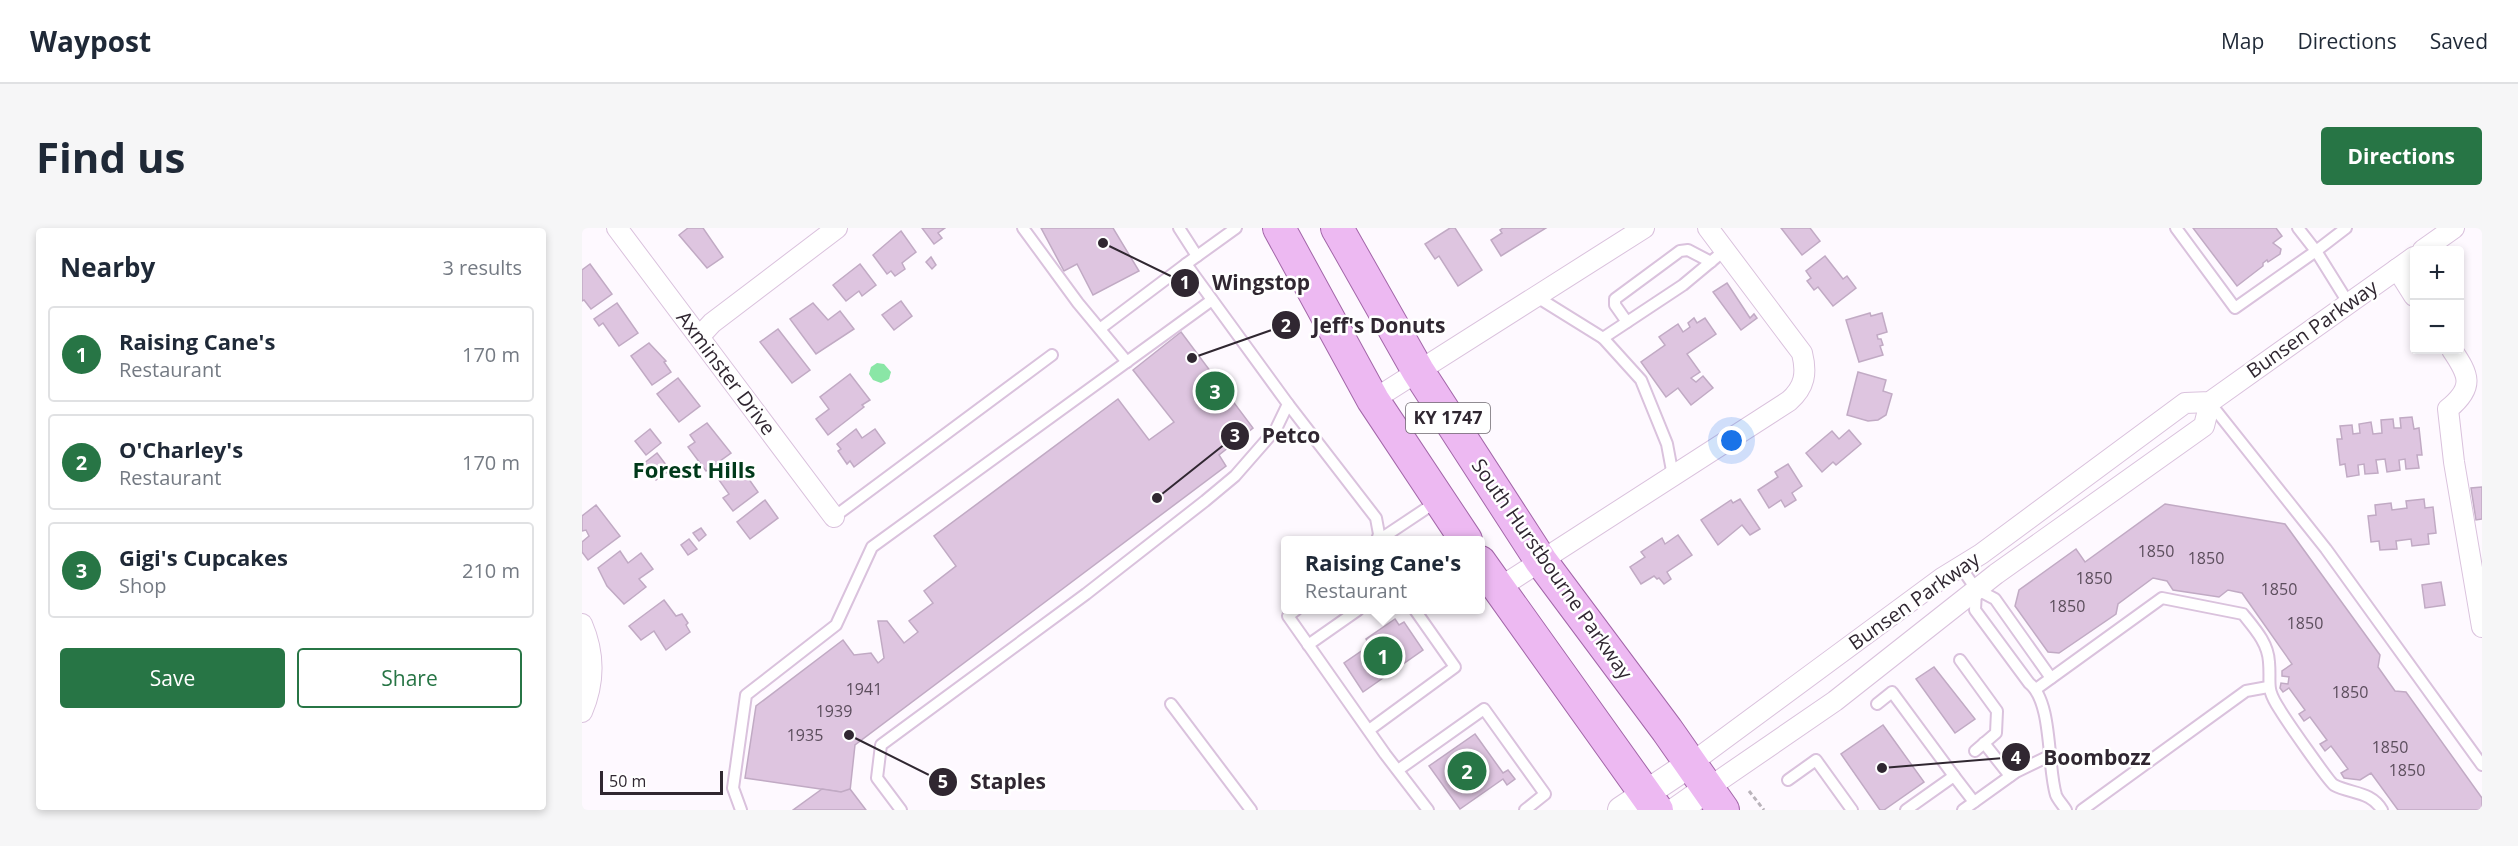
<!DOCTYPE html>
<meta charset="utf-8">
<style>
:root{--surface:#fff;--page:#f6f6f7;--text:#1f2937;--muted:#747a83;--line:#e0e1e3;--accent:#277545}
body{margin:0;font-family:"Open Sans",sans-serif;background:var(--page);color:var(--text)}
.controls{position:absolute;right:18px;top:18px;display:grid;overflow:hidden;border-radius:6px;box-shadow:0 3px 9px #0003}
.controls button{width:54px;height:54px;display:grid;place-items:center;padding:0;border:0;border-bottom:2px solid var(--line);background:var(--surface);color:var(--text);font:30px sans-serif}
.scale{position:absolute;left:18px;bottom:15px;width:123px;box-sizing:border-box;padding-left:6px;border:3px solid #302731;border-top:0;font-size:16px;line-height:21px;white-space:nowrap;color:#302731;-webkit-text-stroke:4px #fff;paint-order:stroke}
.you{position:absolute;left:1150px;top:213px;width:21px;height:21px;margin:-15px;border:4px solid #fff;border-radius:50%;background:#1a73e8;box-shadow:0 0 0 9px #1a73e833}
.badge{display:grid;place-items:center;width:39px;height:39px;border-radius:50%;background:var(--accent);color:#fff;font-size:20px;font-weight:700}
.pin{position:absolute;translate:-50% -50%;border:3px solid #fff;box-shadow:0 2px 6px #0006}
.popup{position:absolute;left:699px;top:308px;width:204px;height:78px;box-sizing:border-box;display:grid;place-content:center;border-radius:6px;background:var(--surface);filter:drop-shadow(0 2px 4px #0005);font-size:20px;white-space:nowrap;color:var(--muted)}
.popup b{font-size:22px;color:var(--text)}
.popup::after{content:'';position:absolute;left:50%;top:100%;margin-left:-12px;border:12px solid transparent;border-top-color:var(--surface)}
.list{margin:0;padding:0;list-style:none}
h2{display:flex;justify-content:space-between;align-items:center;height:78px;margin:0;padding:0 24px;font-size:26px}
h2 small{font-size:20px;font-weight:400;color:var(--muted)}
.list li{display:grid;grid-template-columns:39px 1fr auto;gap:18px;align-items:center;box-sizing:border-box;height:96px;margin:0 12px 12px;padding:0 12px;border:2px solid var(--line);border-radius:6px}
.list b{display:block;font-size:22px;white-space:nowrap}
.list p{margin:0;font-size:20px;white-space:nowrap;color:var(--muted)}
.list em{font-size:20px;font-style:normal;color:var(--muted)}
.actions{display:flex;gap:12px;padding:18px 24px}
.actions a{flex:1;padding:14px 0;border:2px solid var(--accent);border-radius:6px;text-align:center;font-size:21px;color:var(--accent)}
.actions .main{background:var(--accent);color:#fff}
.map{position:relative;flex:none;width:1900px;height:582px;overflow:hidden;border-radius:6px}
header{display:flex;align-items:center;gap:36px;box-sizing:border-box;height:84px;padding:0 30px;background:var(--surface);border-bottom:2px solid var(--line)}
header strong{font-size:28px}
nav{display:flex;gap:33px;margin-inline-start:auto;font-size:21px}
.intro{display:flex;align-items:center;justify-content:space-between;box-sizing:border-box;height:144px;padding:0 36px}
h1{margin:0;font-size:42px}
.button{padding:15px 27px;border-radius:6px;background:var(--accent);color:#fff;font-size:21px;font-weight:700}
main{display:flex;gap:36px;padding:0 36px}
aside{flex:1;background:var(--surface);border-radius:6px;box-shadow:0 3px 9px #0003}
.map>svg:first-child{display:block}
</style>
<header>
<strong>Waypost</strong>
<nav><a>Map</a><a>Directions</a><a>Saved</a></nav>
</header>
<div class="intro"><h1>Find us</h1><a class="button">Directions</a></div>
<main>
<aside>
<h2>Nearby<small>3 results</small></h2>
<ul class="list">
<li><span class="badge">1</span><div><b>Raising Cane's</b><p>Restaurant</p></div><em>170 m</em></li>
<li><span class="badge">2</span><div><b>O'Charley's</b><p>Restaurant</p></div><em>170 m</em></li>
<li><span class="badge">3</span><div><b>Gigi's Cupcakes</b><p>Shop</p></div><em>210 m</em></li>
</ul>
<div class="actions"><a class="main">Save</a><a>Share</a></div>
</aside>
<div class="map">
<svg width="1900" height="582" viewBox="0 0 1900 582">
<rect width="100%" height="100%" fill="#fef9ff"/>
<polygon fill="#8ae6a6" points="295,135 302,136 309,144 307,151 299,155 291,152 287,146 289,139"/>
<g fill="#dec5e0" stroke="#c1aac4" stroke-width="1.5">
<polygon points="106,0 121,0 141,29 125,40 97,7"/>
<polygon points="340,0 363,0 356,5 360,10 352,16"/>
<polygon points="459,0 531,0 557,43 511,67 495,36 482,43"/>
<polygon points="868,0 873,0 900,42 876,58 857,28 853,31 843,16"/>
<polygon points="921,0 964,0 919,28 909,12 920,5 918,2"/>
<polygon points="1199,0 1228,0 1238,13 1220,27"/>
<polygon points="1611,0 1694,0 1700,8 1691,15 1699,21 1698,26 1686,34 1685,32 1681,35 1681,38 1655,58"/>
<polygon points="319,3 334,24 320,35 323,41 313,48 309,43 305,46 291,27"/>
<polygon points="1243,28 1261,51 1265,48 1274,60 1251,78 1236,59 1232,62 1225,53 1229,50 1224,43"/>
<polygon points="349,29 354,37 350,41 344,34"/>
<polygon points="8,36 30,66 9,81 2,72 0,73 0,42"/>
<polygon points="278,36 294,57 280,68 277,63 264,73 251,57"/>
<polygon points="1145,55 1168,90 1172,86 1175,90 1159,102 1131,64"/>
<polygon points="319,73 330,88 312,102 300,87"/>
<polygon points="35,75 56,105 37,118 21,95 17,98 12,91"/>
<polygon points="231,75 246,92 258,83 272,101 234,126 208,91"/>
<polygon points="1288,85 1289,88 1300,85 1305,104 1295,107 1296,111 1299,111 1301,117 1298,118 1301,127 1277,134 1264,92"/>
<polygon points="1112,90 1115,95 1123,90 1134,106 1105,126 1118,144 1109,150 1114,154 1121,148 1131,160 1109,177 1096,160 1084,169 1059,134 1083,117 1077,109 1096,96 1101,104 1108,99 1106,95"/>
<polygon points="196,101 228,142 210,155 178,114"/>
<polygon points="599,104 671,200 637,227 644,238 273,517 268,563 259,564 163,550 174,478 261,412 272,427 289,425 296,435 302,430 296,393 305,393 322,415 336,404 327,393 351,375 342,363 374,338 352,308 536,171 567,212 592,194 551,142"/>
<polygon points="67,115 84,133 82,134 89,144 70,157 49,128"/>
<polygon points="1276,144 1304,152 1301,163 1310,166 1304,187 1296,192 1286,193 1265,187"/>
<polygon points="268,146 288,172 280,177 282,179 246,207 234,191 247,181 238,169"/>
<polygon points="96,150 118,178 97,194 75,166"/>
<polygon points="1830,189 1832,201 1837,200 1840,227 1835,227 1837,240 1824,241 1823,231 1817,232 1818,242 1805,244 1803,231 1794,232 1796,245 1783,246 1782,236 1776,237 1777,247 1765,249 1763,236 1758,237 1755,211 1760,211 1758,198 1770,197 1771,206 1778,205 1777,196 1789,194 1791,206 1800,205 1799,192 1811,191 1812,200 1819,200 1818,190"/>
<polygon points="125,195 149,225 124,243 106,219 113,214 108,207"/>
<polygon points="68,201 79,215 64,227 53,213"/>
<polygon points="274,201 280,210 293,201 303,215 272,239 268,233 265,236 256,223 259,221 255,216"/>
<polygon points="1267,202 1279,216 1254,237 1251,234 1240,244 1224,225 1250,203 1257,211"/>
<polygon points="75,225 88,242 74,252 61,236"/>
<polygon points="1206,236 1220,258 1210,265 1214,272 1203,279 1199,272 1187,280 1176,262 1196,249 1193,244"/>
<polygon points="157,237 176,264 151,283 141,270 147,266 137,252"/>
<polygon points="1900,259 1900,291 1894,292 1889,260"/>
<polygon points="1158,271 1178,301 1168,307 1160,297 1136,317 1119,292 1149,272 1151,275"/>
<polygon points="1842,271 1843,280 1851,279 1854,305 1846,306 1847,316 1830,318 1829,311 1814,313 1815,321 1798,322 1797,313 1789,314 1786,288 1794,287 1793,277 1809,275 1810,282 1825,280 1824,273"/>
<polygon points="183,272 196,290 168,311 155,294"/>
<polygon points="1583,276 1703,296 1798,427 1796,439 1813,463 1824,464 1900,570 1900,582 1816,582 1789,545 1778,552 1762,550 1759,545 1766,541 1749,518 1743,523 1738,516 1745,512 1728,489 1722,493 1717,486 1723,482 1707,460 1701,464 1698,460 1699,455 1706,456 1707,449 1700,448 1700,443 1710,436 1660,365 1646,362 1637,369 1591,362 1585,353 1571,350 1536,376 1534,386 1477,425 1466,424 1433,378 1437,362 1494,321 1503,334"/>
<polygon points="14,277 38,308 6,332 0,324 0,314 7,308 4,302 0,303 0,288"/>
<polygon points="119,300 124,307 117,313 111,305"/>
<polygon points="1096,307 1110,327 1085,344 1089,351 1082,356 1077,350 1075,351 1072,348 1059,356 1048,339 1063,329 1059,324 1080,310 1083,316"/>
<polygon points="107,311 115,321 106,327 99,317"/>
<polygon points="38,323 46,335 59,325 71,341 57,351 64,359 42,376 25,358 16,340"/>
<polygon points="1859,354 1863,377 1843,380 1840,357"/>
<polygon points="82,372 94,388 100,386 106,395 104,397 108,404 84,422 72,403 59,412 47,398"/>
<polygon points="813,391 817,397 822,394 841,422 781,464 762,435 788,417 784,411"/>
<polygon points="1352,439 1393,491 1373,505 1334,451"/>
<polygon points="1301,497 1342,554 1302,582 1298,582 1259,526"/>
<polygon points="893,506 921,545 926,542 933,551 925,557 921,551 878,581 847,538"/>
<polygon points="240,561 259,564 268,561 284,582 211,582"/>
</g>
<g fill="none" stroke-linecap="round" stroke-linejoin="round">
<g stroke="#dac2dd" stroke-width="14">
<g id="service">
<polyline points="441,0 496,75 545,134"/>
<polyline points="597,0 615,28"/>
<polyline points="1594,0 1653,80 1734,23 1767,76"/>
<polyline points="1716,0 1734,23 1764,0"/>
<polyline points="955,69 1021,110 1101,57 1143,22"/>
<polyline points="1045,94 1033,77 1033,71 1098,23 1106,22 1129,34"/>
<polyline points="519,100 604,36"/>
<polyline points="1021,110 1059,152 1085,216 1091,248"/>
<polyline points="1628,175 1744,321 1900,537"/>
<polyline points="706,176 794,290 797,306 795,312"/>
<polyline points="252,289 470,127"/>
<polyline points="797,312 854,274"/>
<polyline points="1378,338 1394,361 1413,371 1469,450"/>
<path d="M1394,362L1393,382L1447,455C1471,474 1465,538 1474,567C1476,572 1481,577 1484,582"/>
<polyline points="714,382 706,388 803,526 846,582"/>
<polyline points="726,417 776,382"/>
<polyline points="1378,432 1415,483 1414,505 1393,523"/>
<path d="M1454,461L1580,370L1661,386C1673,401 1686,415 1687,434C1689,458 1683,459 1698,482C1704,492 1747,554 1752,557C1769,566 1789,563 1800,582"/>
<polyline points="589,476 669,582"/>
<polyline points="1295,476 1310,464 1372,548"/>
<polyline points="787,502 873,439 833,382"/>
<polyline points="1402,515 1428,548"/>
<polyline points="816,542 902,481 963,566 943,582"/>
<polyline points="1206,552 1234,532 1270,582"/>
<polyline points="159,582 151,560 164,467 254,397 290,319 630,72"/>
<polyline points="319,582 295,550 299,517 504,366 623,273 653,248 694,201 706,176 604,36 654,0"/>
<polyline points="1324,582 1372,548 1392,574"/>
<polyline points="1381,582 1434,544 1469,527"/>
<polyline points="1500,582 1664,463 1686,459"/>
</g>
</g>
<g stroke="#dac2dd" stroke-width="22">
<g id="minor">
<polyline points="35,0 252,289"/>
<polyline points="1841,22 1872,0"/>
<polyline points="1815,41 1832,68"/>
<polyline points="118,108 130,95 255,0"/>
<path d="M1870,122C1887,147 1893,159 1866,181L1872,234L1900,399"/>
<polyline points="791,172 1062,0"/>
<path d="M917,360L1207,173C1223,159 1225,145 1220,125L1126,0"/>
<path d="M0,396C13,426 13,454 0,484"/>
<polyline points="1108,536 1360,350 1399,326 1603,175 1628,174 1832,29"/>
<polyline points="1125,561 1253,473 1414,346 1622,198 1628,174"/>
</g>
</g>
<g stroke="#dac2dd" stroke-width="28">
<g id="tertiary">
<polyline points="1039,582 1108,536"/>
<polyline points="1095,582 1125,561"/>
</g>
</g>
<g stroke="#a367a9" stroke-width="34">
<g id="primary">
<polyline points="697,0 791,172 884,312"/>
<polyline points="755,0 836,143 959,333 1085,502 1141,582"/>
<polyline points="898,334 1075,582"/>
</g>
</g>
<polyline stroke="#bab4bb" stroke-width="3" stroke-dasharray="4.5 3" stroke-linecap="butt" points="1167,563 1182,582"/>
<use href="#service" stroke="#fff" stroke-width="10"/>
<use href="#minor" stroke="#fff" stroke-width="20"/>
<use href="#tertiary" stroke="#fff" stroke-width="26"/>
<use href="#primary" stroke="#edb9f2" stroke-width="32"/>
</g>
<g text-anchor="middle" stroke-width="5" stroke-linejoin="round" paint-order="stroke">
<g font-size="16" fill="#5c4e5d">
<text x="1574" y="329">1850</text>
<text x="1624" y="336">1850</text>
<text x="1512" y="356">1850</text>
<text x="1697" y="367">1850</text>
<text x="1485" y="384">1850</text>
<text x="1723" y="401">1850</text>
<text x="282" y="467">1941</text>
<text x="1768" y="470">1850</text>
<text x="252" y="489">1939</text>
<text x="223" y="513">1935</text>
<text x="1808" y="525">1850</text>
<text x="1825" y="548">1850</text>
</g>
<rect fill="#fff" stroke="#6e686f" stroke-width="1.5" x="824" y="175" width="84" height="30" rx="4.5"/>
<g font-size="18" font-weight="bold" fill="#302731">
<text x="866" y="196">KY 1747</text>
</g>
<g font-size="20" fill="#302731" stroke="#fff">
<text transform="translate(1730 101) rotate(-35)" y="7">Bunsen Parkway</text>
<text transform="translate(144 145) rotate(53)" y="7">Axminster Drive</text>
<text transform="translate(970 341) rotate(55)" y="7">South Hurstbourne Parkway</text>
<text transform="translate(1332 373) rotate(-35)" y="7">Bunsen Parkway</text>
</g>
<g font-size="22" font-weight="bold" fill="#003a1a" stroke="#fff">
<text x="112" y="250">Forest Hills</text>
</g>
</g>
<path fill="none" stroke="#302731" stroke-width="2" d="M521 15L603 55M610 130L704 97M575 270L653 208M1300 540L1434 529M267 507L361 554"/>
<g fill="#302731" stroke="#fff" stroke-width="2">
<circle cx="521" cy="15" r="6"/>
<circle cx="610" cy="130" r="6"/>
<circle cx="575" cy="270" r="6"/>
<circle cx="1300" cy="540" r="6"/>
<circle cx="267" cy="507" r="6"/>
<circle cx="603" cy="55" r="15"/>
<circle cx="704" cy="97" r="15"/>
<circle cx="653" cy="208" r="15"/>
<circle cx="1434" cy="529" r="15"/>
<circle cx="361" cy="554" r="15"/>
</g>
<g font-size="18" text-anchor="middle" font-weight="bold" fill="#fff">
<text x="603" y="61">1</text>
<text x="704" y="104">2</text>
<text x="653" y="214">3</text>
<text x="1434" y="536">4</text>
<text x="361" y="560">5</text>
</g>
<g font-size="21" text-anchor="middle" font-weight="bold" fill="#302731" stroke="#fff" stroke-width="5" stroke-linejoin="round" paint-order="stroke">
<text x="679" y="62">Wingstop</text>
<text x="797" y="105">Jeff's Donuts</text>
<text x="709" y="215">Petco</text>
<text x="1515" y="537">Boombozz</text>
<text x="426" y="561">Staples</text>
</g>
</svg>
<div class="controls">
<button>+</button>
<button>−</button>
</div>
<div class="scale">50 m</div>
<div class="you"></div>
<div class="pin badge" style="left:801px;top:428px">1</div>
<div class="popup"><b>Raising Cane's</b>Restaurant</div>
<div class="pin badge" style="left:885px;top:543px">2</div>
<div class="pin badge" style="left:633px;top:163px">3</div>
</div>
</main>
